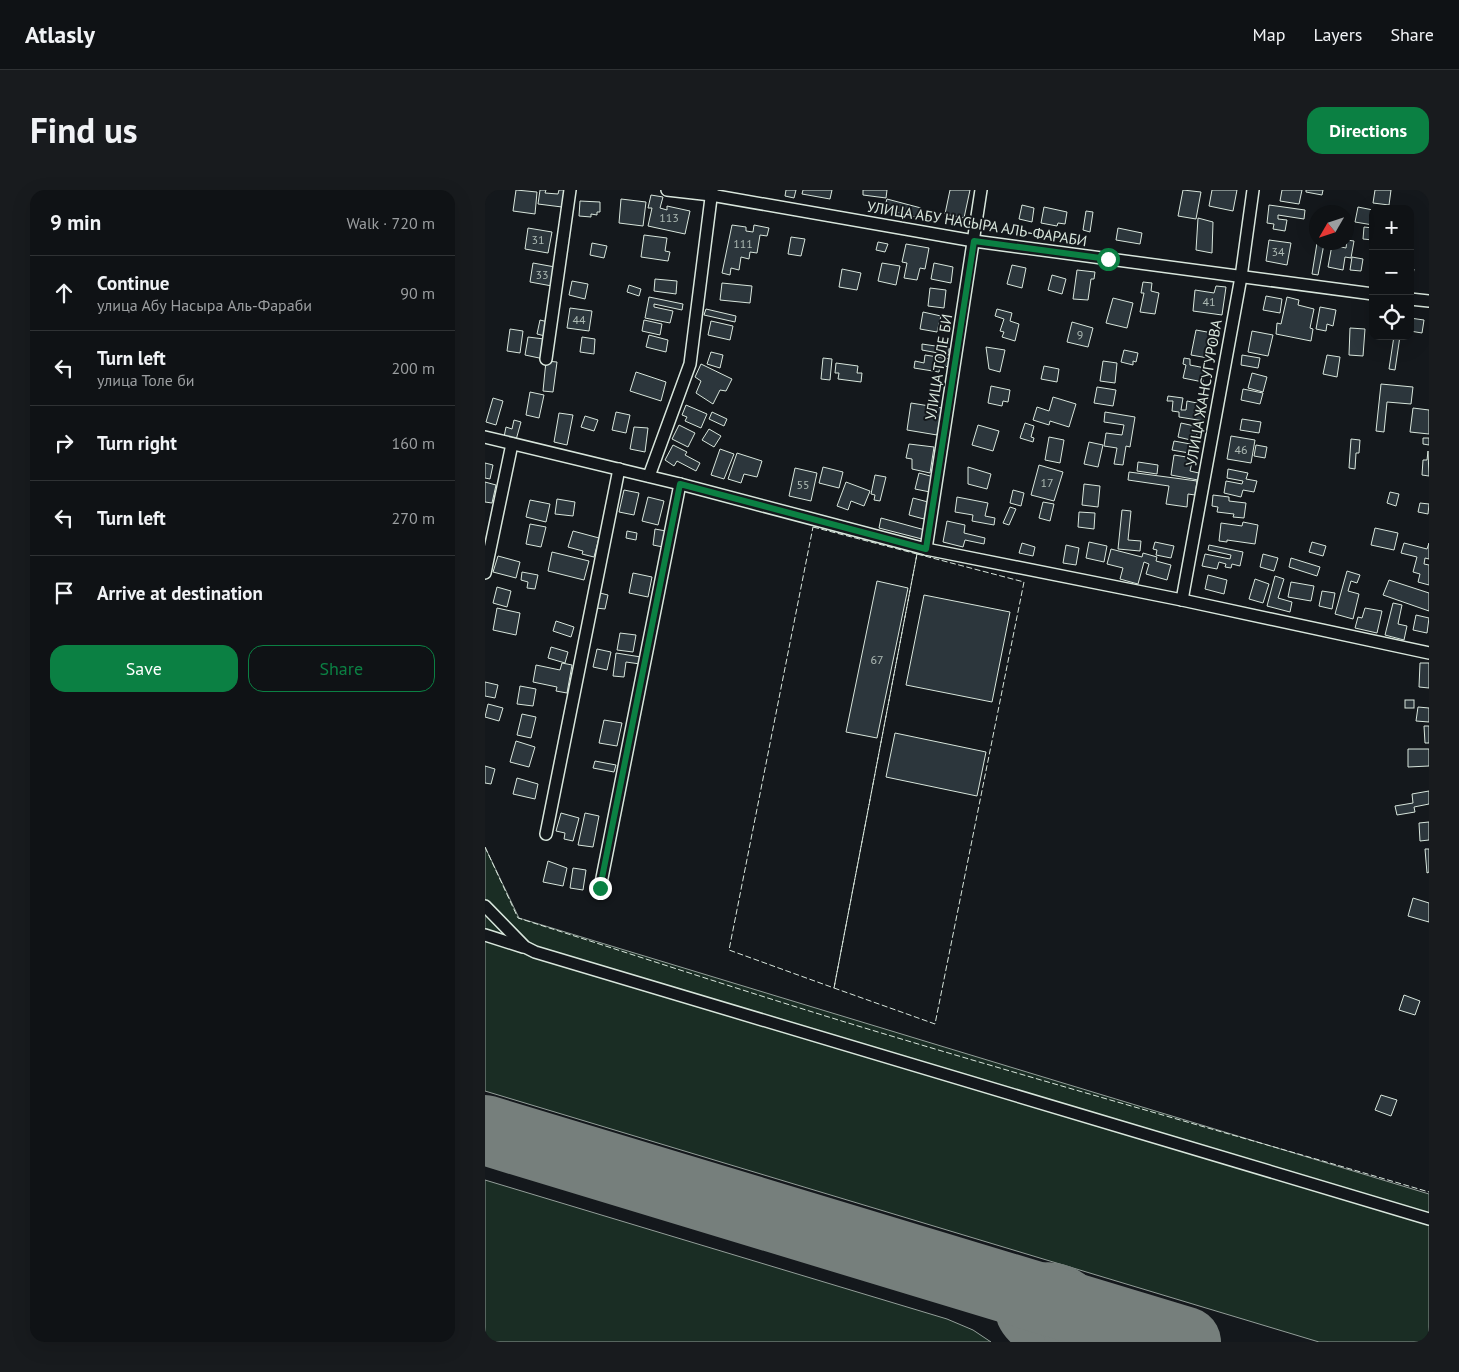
<!DOCTYPE html>
<meta charset="utf-8">
<style>
:root{--surface:#0f1215;--page:#181b1e;--text:#f1f3f6;--muted:#9b9ea0;--line:#2f3234;--accent:#0b8043}
body{margin:0;font-family:"PT Sans",sans-serif;background:var(--page);color:var(--text)}
.controls{position:absolute;right:15px;top:15px;display:grid;overflow:hidden;border-radius:10px;box-shadow:0 5px 20px #0002}
.controls button{width:45px;height:45px;display:grid;place-items:center;padding:0;border:0;border-bottom:1px solid var(--line);background:var(--surface);color:var(--text);font:25px sans-serif}
.compass{position:absolute;left:824px;top:15px;width:45px;height:45px;border-radius:50%;background:var(--surface);box-shadow:0 5px 20px #0002;rotate:231deg}
.stop{position:absolute;width:15px;height:15px;margin:-11px;border:4px solid #0b8043;border-radius:50%;background:#fff}
.stop.end{background:#0b8043;border-color:#fff;box-shadow:0 1px 5px #0008}
.list{margin:0;padding:0;list-style:none}
h2{display:flex;justify-content:space-between;align-items:center;height:65px;margin:0;padding:0 20px;font-size:21px}
h2 small{font-size:16px;font-weight:400;color:var(--muted)}
.list li{display:grid;grid-template-columns:32px 1fr auto;gap:15px;align-items:center;box-sizing:border-box;height:75px;padding:0 20px;border-top:1px solid var(--line)}
.list b{display:block;font-size:19px;white-space:nowrap}
.list p{margin:0;font-size:16px;white-space:nowrap;color:var(--muted)}
.list em{font-size:16px;font-style:normal;color:var(--muted)}
.actions{display:flex;gap:10px;padding:15px 20px}
.actions a{flex:1;padding:11px 0;border:1px solid var(--accent);border-radius:15px;text-align:center;font-size:18px;color:var(--accent)}
.actions .main{background:var(--accent);color:#fff}
.icon{flex:none;width:28px;height:28px;fill:none;stroke:currentColor;stroke-width:2;stroke-linecap:round;stroke-linejoin:round}
.map{position:relative;flex:none;width:944px;height:1152px;overflow:hidden;border-radius:15px}
header{display:flex;align-items:center;gap:30px;box-sizing:border-box;height:70px;padding:0 25px;background:var(--surface);border-bottom:1px solid var(--line)}
header strong{font-size:24px}
nav{display:flex;gap:28px;margin-inline-start:auto;font-size:18px}
.intro{display:flex;align-items:center;justify-content:space-between;box-sizing:border-box;height:120px;padding:0 30px}
h1{margin:0;font-size:35px}
.button{padding:12px 22px;border-radius:15px;background:var(--accent);color:#fff;font-size:18px;font-weight:700}
main{display:flex;gap:30px;padding:0 30px}
aside{flex:1;background:var(--surface);border-radius:15px;box-shadow:0 5px 20px #0002}
.map>svg:first-child{display:block}
</style>
<header>
<strong>Atlasly</strong>
<nav><a>Map</a><a>Layers</a><a>Share</a></nav>
</header>
<div class="intro"><h1>Find us</h1><a class="button">Directions</a></div>
<main>
<aside>
<h2>9 min<small>Walk · 720 m</small></h2>
<ul class="list">
<li><svg class="icon" aria-label="ahead" viewBox="0 0 24 24"><path d="M12 20V5M6 11l6-6 6 6"/></svg><div><b>Continue</b><p>улица Абу Насыра Аль-Фараби</p></div><em>90 m</em></li>
<li><svg class="icon" aria-label="left" viewBox="0 0 24 24"><path d="M17 20v-9H6M10 6l-5 5 5 5"/></svg><div><b>Turn left</b><p>улица Толе би</p></div><em>200 m</em></li>
<li><svg class="icon" aria-label="right" viewBox="0 0 24 24"><path d="M7 20v-9h11M14 6l5 5-5 5"/></svg><div><b>Turn right</b></div><em>160 m</em></li>
<li><svg class="icon" aria-label="left" viewBox="0 0 24 24"><path d="M17 20v-9H6M10 6l-5 5 5 5"/></svg><div><b>Turn left</b></div><em>270 m</em></li>
<li><svg class="icon" aria-label="arrive" viewBox="0 0 24 24"><path d="M6 21V4h12l-3 4 3 4H6"/></svg><div><b>Arrive at destination</b></div></li>
</ul>
<div class="actions"><a class="main">Save</a><a>Share</a></div>
</aside>
<div class="map">
<svg width="944" height="1152" viewBox="0 0 944 1152">
<rect width="100%" height="100%" fill="#14181c"/>
<g fill="#1a2d24" stroke="#939e99">
<polygon points="0,657 34,728 944,1004 944,1152 834,1152 0,901"/>
<polygon points="0,990 462,1129 488,1140 506,1152 0,1152"/>
</g>
<g fill="none" stroke-linecap="round" stroke-linejoin="round">
<g stroke="#767f7c" stroke-width="28">
<path d="M530,1100C549,1115 565,1128 572,1152"/>
<path d="M546,1152C538,1145 530,1138 526,1129C518,1109 534,1091 554,1087C594,1080 609,1120 638,1133"/>
<path d="M597,1152C613,1141 630,1139 649,1136"/>
<polyline points="676,1152 696,1150"/>
</g>
<polyline stroke="#767f7c" stroke-width="70" points="0,940 701,1152"/>
</g>
<g fill="#2c363c" stroke="#d8e6dc">
<polygon points="31,0 52,2 50,24 28,21"/>
<polygon points="55,0 61,0 60,3 73,4 74,0 79,0 77,17 53,14"/>
<polygon points="301,0 311,0 309,8 300,6"/>
<polygon points="318,0 347,0 345,9 317,4"/>
<polygon points="378,0 402,0 401,8 378,5"/>
<polygon points="465,0 485,0 479,28 460,24"/>
<polygon points="698,0 716,2 711,29 693,26"/>
<polygon points="727,0 752,0 748,21 724,16"/>
<polygon points="797,0 817,0 814,14 795,11"/>
<polygon points="821,0 838,0 837,5 821,2"/>
<polygon points="890,0 906,0 904,15 888,13"/>
<polygon points="166,5 178,7 175,18 182,20 182,16 205,21 200,44 163,36 167,18 163,18"/>
<polygon points="136,9 161,12 158,36 134,33"/>
<polygon points="402,9 436,18 434,28 399,19"/>
<polygon points="95,11 115,12 115,22 112,22 112,25 106,24 106,27 94,26"/>
<polygon points="537,15 549,18 547,32 534,29"/>
<polygon points="784,15 820,20 819,29 793,25 793,29 802,30 800,41 788,39 789,34 782,33"/>
<polygon points="559,17 582,22 580,34 573,33 572,36 556,33"/>
<polygon points="873,17 888,20 888,35 870,32"/>
<polygon points="601,21 608,22 605,42 598,40"/>
<polygon points="713,28 728,32 727,63 711,60"/>
<polygon points="247,35 261,37 261,41 268,42 269,35 284,38 282,46 275,45 272,63 265,62 264,69 256,67 254,80 246,78 245,85 237,83"/>
<polygon points="879,37 888,38 888,50 878,49"/>
<polygon points="43,38 67,42 63,63 40,59"/>
<polygon points="633,38 657,43 655,54 631,50"/>
<polygon points="159,45 182,48 180,61 185,62 183,71 156,67"/>
<polygon points="306,47 320,49 316,66 303,64"/>
<polygon points="784,50 806,53 802,75 781,71"/>
<polygon points="862,50 869,51 866,68 860,67 858,80 843,77 847,55 861,58"/>
<polygon points="393,52 403,54 400,62 391,60"/>
<polygon points="107,53 122,56 119,68 105,65"/>
<polygon points="832,53 839,54 833,85 827,84"/>
<polygon points="421,54 444,58 440,79 435,78 432,90 419,88 422,73 417,72"/>
<polygon points="888,58 888,92 885,92"/>
<polygon points="867,67 878,69 876,81 865,80"/>
<polygon points="48,73 70,77 67,96 45,92"/>
<polygon points="397,73 415,76 411,95 393,91"/>
<polygon points="449,73 468,77 466,93 446,89"/>
<polygon points="527,75 541,78 537,98 522,94"/>
<polygon points="357,79 376,83 372,100 354,97"/>
<polygon points="925,79 929,79 927,90 925,89"/>
<polygon points="592,80 610,82 609,89 606,89 603,110 588,109"/>
<polygon points="567,85 581,89 577,104 563,100"/>
<polygon points="170,89 192,91 191,104 169,101"/>
<polygon points="87,91 103,94 100,109 84,105"/>
<polygon points="658,92 667,93 666,101 674,103 670,124 655,122 659,103 656,103"/>
<polygon points="237,93 267,96 265,113 235,110"/>
<polygon points="144,95 156,99 154,106 142,102"/>
<polygon points="731,96 741,97 737,125 708,121 710,100 729,103"/>
<polygon points="445,98 461,100 459,118 443,116"/>
<polygon points="781,106 797,109 795,123 778,120"/>
<polygon points="164,107 198,114 197,120 169,114 169,117 188,121 185,133 160,128"/>
<polygon points="802,107 814,110 813,115 829,119 825,138 828,139 826,151 791,144 792,133 796,134"/>
<polygon points="628,108 648,113 642,138 621,133"/>
<polygon points="835,117 851,120 848,136 842,134 841,141 831,139"/>
<polygon points="85,118 107,121 104,141 82,138"/>
<polygon points="221,119 251,126 250,132 219,125"/>
<polygon points="512,119 527,123 525,131 534,134 530,151 517,147 519,142 515,141 519,129 510,126"/>
<polygon points="438,122 456,126 452,142 435,139"/>
<polygon points="925,128 939,130 937,143 925,141"/>
<polygon points="55,130 63,132 60,146 52,144"/>
<polygon points="159,130 177,134 175,145 157,141"/>
<polygon points="226,131 248,136 245,150 223,145"/>
<polygon points="587,132 608,138 603,157 582,152"/>
<polygon points="865,138 880,139 878,166 864,165"/>
<polygon points="25,139 38,141 35,163 22,161"/>
<polygon points="711,140 733,144 731,153 726,152 723,168 706,165"/>
<polygon points="767,141 788,145 783,166 763,162"/>
<polygon points="164,145 183,150 181,162 161,157"/>
<polygon points="909,146 915,146 910,180 904,179"/>
<polygon points="43,147 59,149 59,169 40,165"/>
<polygon points="97,147 110,149 109,164 95,162"/>
<polygon points="437,154 464,158 464,165 437,160"/>
<polygon points="501,157 520,160 515,182 504,179"/>
<polygon points="639,160 653,163 651,172 648,171 648,175 636,172"/>
<polygon points="226,162 238,165 235,178 222,174"/>
<polygon points="440,165 465,169 464,177 455,175 454,182 429,178 430,171 439,173"/>
<polygon points="757,165 775,168 773,178 756,175"/>
<polygon points="842,165 855,167 852,187 838,184"/>
<polygon points="338,168 347,169 345,190 336,189"/>
<polygon points="699,168 705,169 705,175 720,178 718,192 698,188 701,175 698,174"/>
<polygon points="61,171 72,172 68,202 58,201"/>
<polygon points="618,171 632,173 630,193 615,191"/>
<polygon points="351,173 373,176 372,183 377,183 376,192 353,189 354,183 350,183"/>
<polygon points="216,174 247,189 241,201 235,200 228,214 211,203 216,191 210,187"/>
<polygon points="559,176 574,179 572,192 556,189"/>
<polygon points="151,182 181,192 176,211 145,201"/>
<polygon points="767,183 782,187 778,202 763,198"/>
<polygon points="896,194 928,197 926,214 902,212 899,242 891,241"/>
<polygon points="506,196 525,200 523,212 518,211 517,216 503,213"/>
<polygon points="612,197 631,200 628,216 609,213"/>
<polygon points="758,199 778,203 775,214 756,210"/>
<polygon points="45,202 59,205 54,228 41,225"/>
<polygon points="683,206 698,208 696,220 701,220 702,211 712,213 711,223 720,224 719,231 694,227 694,222 687,221 688,211 682,211"/>
<polygon points="568,207 591,214 584,237 565,231 564,235 548,230 552,217 564,221"/>
<polygon points="8,208 18,211 11,235 1,232"/>
<polygon points="426,213 457,218 452,245 422,240"/>
<polygon points="201,215 222,224 216,238 200,231 202,227 197,225"/>
<polygon points="928,218 944,220 944,244 925,242"/>
<polygon points="131,222 145,225 141,243 127,240"/>
<polygon points="227,222 242,229 239,236 224,229"/>
<polygon points="620,222 650,227 645,257 641,256 638,275 629,274 632,258 619,256 621,243 637,245 639,235 619,232"/>
<polygon points="74,223 88,225 82,255 69,252"/>
<polygon points="100,226 113,230 109,241 96,237"/>
<polygon points="757,229 776,232 774,243 755,240"/>
<polygon points="29,230 36,232 31,250 19,247 21,237 27,239"/>
<polygon points="540,233 549,236 546,247 549,248 548,252 535,248"/>
<polygon points="696,233 714,237 710,251 693,247"/>
<polygon points="194,235 210,243 203,257 187,249"/>
<polygon points="493,235 514,241 508,261 487,255"/>
<polygon points="149,237 163,238 160,262 145,259"/>
<polygon points="224,239 236,246 229,257 217,250"/>
<polygon points="746,246 770,250 766,273 742,269"/>
<polygon points="564,247 579,250 575,273 560,270"/>
<polygon points="938,248 944,248 944,255 938,254"/>
<polygon points="866,249 875,250 874,263 871,263 870,279 864,278"/>
<polygon points="689,251 711,255 710,264 687,260"/>
<polygon points="604,252 618,255 613,277 599,274"/>
<polygon points="424,254 449,257 445,283 427,279 427,269 421,268"/>
<polygon points="188,255 202,262 200,265 215,273 211,281 192,271 189,276 180,270"/>
<polygon points="771,255 782,257 780,268 769,266"/>
<polygon points="235,259 249,264 239,289 226,285"/>
<polygon points="943,261 944,286 937,285 938,270 942,270"/>
<polygon points="252,263 277,271 272,287 259,284 256,293 243,289"/>
<polygon points="689,265 708,268 705,281 714,283 713,290 686,285"/>
<polygon points="653,272 673,275 672,284 652,281"/>
<polygon points="0,273 8,275 5,289 0,288"/>
<polygon points="554,275 578,282 569,311 546,305"/>
<polygon points="338,277 358,282 354,298 334,293"/>
<polygon points="483,277 506,284 502,299 483,294"/>
<polygon points="310,278 332,283 326,311 304,306"/>
<polygon points="743,279 763,283 761,289 772,291 769,302 758,300 756,307 739,303 741,291 757,294 758,291 742,288"/>
<polygon points="644,282 712,291 710,305 703,304 702,317 681,314 684,296 643,290"/>
<polygon points="434,283 449,287 445,302 430,299"/>
<polygon points="390,285 401,287 395,311 389,310 390,305 386,304"/>
<polygon points="0,292 11,295 7,313 0,312"/>
<polygon points="361,292 385,301 379,316 366,311 363,320 352,316"/>
<polygon points="599,294 615,296 613,317 597,315"/>
<polygon points="139,300 154,303 149,325 134,322"/>
<polygon points="528,300 539,303 536,316 525,313"/>
<polygon points="905,302 914,304 911,316 902,313"/>
<polygon points="728,305 744,307 744,311 761,313 759,328 748,327 749,324 732,322 733,317 727,316"/>
<polygon points="163,307 179,311 173,335 157,331"/>
<polygon points="472,307 503,313 500,326 510,328 509,335 487,331 488,325 470,322"/>
<polygon points="428,308 443,312 439,329 424,325"/>
<polygon points="72,309 90,312 88,326 70,324"/>
<polygon points="45,310 65,314 61,332 41,327"/>
<polygon points="558,312 569,314 565,331 554,328"/>
<polygon points="935,313 944,314 943,324 933,322"/>
<polygon points="525,317 531,319 524,335 518,333"/>
<polygon points="637,320 646,321 643,350 656,351 655,361 633,359"/>
<polygon points="594,322 610,323 609,339 593,337"/>
<polygon points="396,328 440,340 437,349 394,338"/>
<polygon points="462,331 480,335 479,343 500,348 499,354 480,350 478,357 458,352"/>
<polygon points="758,332 773,335 770,354 742,350 742,352 734,351 736,333 757,336"/>
<polygon points="45,334 61,337 56,357 41,354"/>
<polygon points="890,338 913,343 909,360 886,355"/>
<polygon points="170,339 181,341 178,357 168,355"/>
<polygon points="88,341 114,348 109,367 97,364 98,361 83,357"/>
<polygon points="142,341 152,343 151,350 141,348"/>
<polygon points="604,352 622,356 619,372 601,368"/>
<polygon points="670,352 689,356 686,368 671,365 672,360 668,359"/>
<polygon points="827,352 841,356 838,366 824,362"/>
<polygon points="537,353 550,357 548,366 534,363"/>
<polygon points="919,353 942,359 944,353 944,369 940,368 939,374 944,375 944,395 933,392 935,384 928,382 932,367 916,363"/>
<polygon points="581,355 594,358 591,375 578,373"/>
<polygon points="724,355 758,362 755,376 747,374 746,378 740,377 741,374 734,372 732,379 717,376 720,364 745,369 746,365 723,360"/>
<polygon points="626,359 657,367 658,363 672,367 671,371 686,375 682,390 661,384 664,374 659,372 653,394 635,389 638,378 622,374"/>
<polygon points="67,362 104,371 99,390 63,381"/>
<polygon points="778,364 793,368 789,381 775,377"/>
<polygon points="13,366 35,372 31,388 8,382"/>
<polygon points="806,368 835,377 832,386 804,377"/>
<polygon points="862,381 875,385 872,393 866,391 863,401 874,404 868,429 850,424"/>
<polygon points="37,382 53,385 50,399 42,398 43,392 36,390"/>
<polygon points="148,383 167,387 163,407 144,403"/>
<polygon points="723,385 742,390 739,404 720,399"/>
<polygon points="790,386 799,389 793,408 807,412 805,422 782,416"/>
<polygon points="770,389 784,394 778,413 764,409"/>
<polygon points="904,390 944,403 944,421 898,405"/>
<polygon points="392,391 423,398 392,548 361,542"/>
<polygon points="806,392 829,396 826,411 803,407"/>
<polygon points="12,397 26,401 22,417 8,413"/>
<polygon points="837,401 850,403 847,419 834,416"/>
<polygon points="115,403 123,405 120,419 111,418"/>
<polygon points="439,405 525,422 507,512 421,495"/>
<polygon points="908,413 917,415 913,434 922,436 919,450 900,445"/>
<polygon points="12,418 35,423 31,445 8,440"/>
<polygon points="880,418 897,421 892,443 870,438 873,427 877,428"/>
<polygon points="931,425 944,428 942,443 928,440"/>
<polygon points="71,431 89,437 86,447 68,441"/>
<polygon points="135,443 151,445 148,462 132,460"/>
<polygon points="66,457 83,462 80,473 63,468"/>
<polygon points="112,459 126,462 122,480 108,477"/>
<polygon points="131,463 156,467 155,474 141,472 139,487 128,486"/>
<polygon points="77,473 87,475 82,503 71,501 72,497 48,492 51,475 75,480"/>
<polygon points="935,473 944,473 944,498 934,497"/>
<polygon points="0,492 13,495 10,508 0,506"/>
<polygon points="35,496 51,499 48,516 32,514"/>
<rect x="920" y="510" width="9" height="8"/>
<polygon points="3,514 18,518 14,531 0,527"/>
<polygon points="933,517 944,518 944,532 931,531"/>
<polygon points="37,524 51,527 46,548 32,545"/>
<polygon points="119,530 137,533 132,556 114,553"/>
<polygon points="939,536 944,536 944,553 940,553"/>
<polygon points="410,543 501,562 492,606 401,587"/>
<polygon points="31,551 50,557 44,577 25,572"/>
<polygon points="923,559 944,559 944,576 923,577"/>
<polygon points="110,571 131,575 129,582 108,578"/>
<polygon points="0,576 10,579 6,594 0,593"/>
<polygon points="32,588 53,594 50,609 28,604"/>
<polygon points="944,601 944,614 929,617 930,622 912,625 910,616 928,613 927,604"/>
<polygon points="76,623 94,628 88,651 79,649 80,643 71,641"/>
<polygon points="100,623 114,626 108,657 93,655"/>
<polygon points="944,632 944,650 935,651 934,633"/>
<polygon points="940,659 944,659 944,682 942,683"/>
<polygon points="63,671 82,678 78,696 58,692"/>
<polygon points="88,678 101,680 98,700 85,698"/>
<polygon points="928,708 944,713 944,732 923,726"/>
<polygon points="919,805 935,811 930,825 914,820"/>
<polygon points="896,905 912,910 906,926 890,920"/>
</g>
<g fill="none" stroke-linecap="round" stroke-linejoin="round">
<g stroke="#d8e6dc" stroke-width="14">
<g id="minor">
<polyline points="182,0 226,5 489,51 888,104"/>
<polyline points="925,109 944,111"/>
<polyline points="61,169 85,0"/>
<polyline points="0,247 195,294 441,359 697,410 944,463"/>
<polyline points="164,286 205,174 227,0"/>
<polyline points="441,359 496,0"/>
<polyline points="0,383 27,254"/>
<polyline points="697,410 756,87 768,0"/>
<polyline points="61,644 134,279"/>
<polyline points="115,698 195,294"/>
<polyline points="0,716 40,757 50,762 944,1029"/>
<polyline points="0,745 38,757"/>
</g>
</g>
<use href="#minor" stroke="#14181c" stroke-width="11"/>
<g stroke="#d8e6dc" stroke-width="1" stroke-dasharray="6 2.5" stroke-linecap="butt">
<polygon points="328,337 432,364 349,798 244,760"/>
<polygon points="432,364 539,392 450,834 349,798"/>
<path d="M0,657L33,728C153,766 273,806 393,842C576,897 761,948 944,1002"/>
</g>
</g>
<g fill="none" stroke-linecap="round" stroke-linejoin="round">
<polyline stroke="#0b8043" stroke-width="6" points="115,698 195,294 441,359 489,51 623,69"/>
</g>
<g text-anchor="middle" stroke-width="4" stroke-linejoin="round" paint-order="stroke">
<g font-size="12" fill="#adbab4">
<text x="184" y="32">113</text>
<text x="53" y="54">31</text>
<text x="258" y="58">111</text>
<text x="793" y="66">34</text>
<text x="57" y="89">33</text>
<text x="724" y="116">41</text>
<text x="94" y="134">44</text>
<text x="595" y="149">9</text>
<text x="756" y="264">46</text>
<text x="562" y="297">17</text>
<text x="318" y="299">55</text>
<text x="392" y="474">67</text>
</g>
<g font-size="15" fill="#d8e6dc" stroke="#14181c">
<text transform="translate(492 34) rotate(9)" y="5">УЛИЦА АБУ НАСЫРА АЛЬ-ФАРАБИ</text>
<text transform="translate(454 177) rotate(-81)" y="5">УЛИЦА ТОЛЕ БИ</text>
<text transform="translate(719 203) rotate(-80)" y="5">УЛИЦА ЖАНСУГУРОВА</text>
</g>
</g>
</svg>
<div class="controls">
<button>+</button>
<button>−</button>
<button><svg class="icon" aria-label="locate" viewBox="0 0 24 24"><circle cx="12" cy="12" r="6"/><path d="M12 2v4M12 18v4M2 12h4M18 12h4"/></svg></button>
</div>
<svg class="compass" viewBox="-18 -18 36 36"><path d="M0-13l5 13h-10z" fill="#e53935"/><path d="M0 13l5-13h-10z" fill="#9b9ea0"/></svg>
<div class="stop" style="left:623px;top:69px"></div>
<div class="stop end" style="left:115px;top:698px"></div>
</div>
</main>
